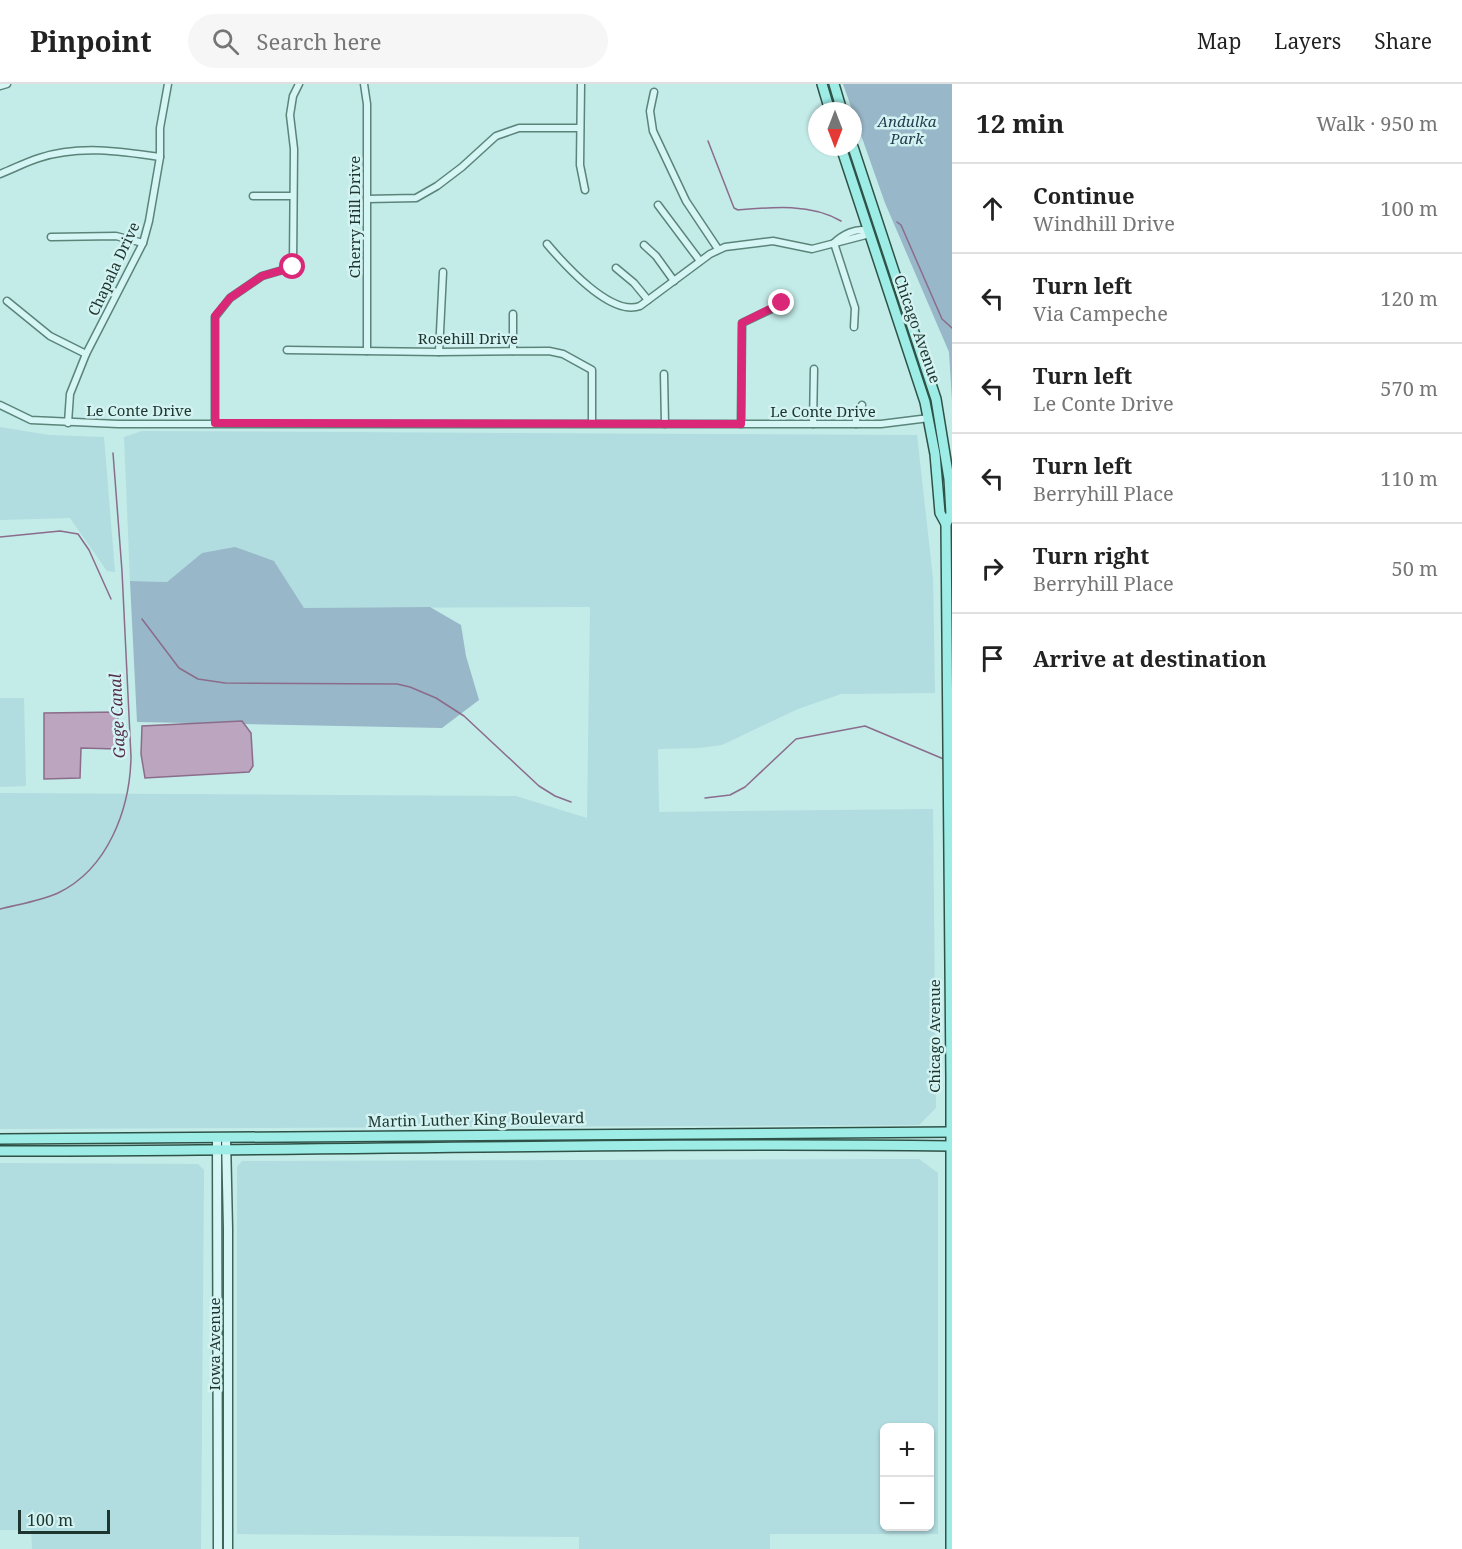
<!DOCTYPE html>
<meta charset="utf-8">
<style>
:root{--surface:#fff;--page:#f6f6f6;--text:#222;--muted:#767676;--line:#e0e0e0}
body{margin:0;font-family:"Noto Serif",serif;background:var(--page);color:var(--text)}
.controls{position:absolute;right:18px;bottom:18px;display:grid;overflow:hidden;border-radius:9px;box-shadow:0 2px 4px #0004}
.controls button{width:54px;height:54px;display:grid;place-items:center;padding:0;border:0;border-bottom:2px solid var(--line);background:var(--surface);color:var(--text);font:30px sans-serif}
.compass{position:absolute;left:808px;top:18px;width:54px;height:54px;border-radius:50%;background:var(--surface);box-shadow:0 2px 4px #0004;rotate:180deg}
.scale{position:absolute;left:18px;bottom:15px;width:92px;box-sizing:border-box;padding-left:6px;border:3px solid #1e342e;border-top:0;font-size:16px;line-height:21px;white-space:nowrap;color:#1e342e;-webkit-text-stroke:4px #d2f3f1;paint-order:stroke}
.stop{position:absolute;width:18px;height:18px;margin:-14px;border:4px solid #db2777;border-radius:50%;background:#fff}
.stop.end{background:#db2777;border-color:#fff;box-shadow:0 2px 6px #0008}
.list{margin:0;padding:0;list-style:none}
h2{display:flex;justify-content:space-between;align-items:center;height:78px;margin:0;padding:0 24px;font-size:26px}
h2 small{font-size:20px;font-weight:400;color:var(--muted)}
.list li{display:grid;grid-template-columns:39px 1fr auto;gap:18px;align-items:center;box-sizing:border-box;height:90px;padding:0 24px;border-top:2px solid var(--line)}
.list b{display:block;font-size:22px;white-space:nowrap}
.list p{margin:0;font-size:20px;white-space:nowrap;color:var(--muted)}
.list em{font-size:20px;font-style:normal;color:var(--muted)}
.icon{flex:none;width:33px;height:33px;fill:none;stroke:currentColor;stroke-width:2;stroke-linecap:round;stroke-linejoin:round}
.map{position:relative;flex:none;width:952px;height:1465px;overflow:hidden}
header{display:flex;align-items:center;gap:36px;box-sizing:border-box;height:84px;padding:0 30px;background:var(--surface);border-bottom:2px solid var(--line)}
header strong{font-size:28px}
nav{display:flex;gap:33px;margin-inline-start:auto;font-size:21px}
.search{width:420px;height:54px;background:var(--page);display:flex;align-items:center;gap:15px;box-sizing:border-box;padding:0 21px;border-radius:33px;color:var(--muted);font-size:22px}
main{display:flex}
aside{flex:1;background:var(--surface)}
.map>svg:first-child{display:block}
</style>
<header>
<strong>Pinpoint</strong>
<div class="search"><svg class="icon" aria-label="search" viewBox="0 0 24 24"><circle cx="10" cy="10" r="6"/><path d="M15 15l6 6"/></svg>Search here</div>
<nav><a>Map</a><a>Layers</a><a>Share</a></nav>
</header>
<main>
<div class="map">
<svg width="952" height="1465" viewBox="0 0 952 1465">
<rect width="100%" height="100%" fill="#c3ebe8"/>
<g fill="#b1dce0" fill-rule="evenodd">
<polygon points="0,343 49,351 104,353 115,488 107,487 70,434 0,436"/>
<polygon points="142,347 917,351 933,494 935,609 841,610 798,625 722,661 699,664 658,665 659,728 933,725 936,1024 919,1041 0,1045 0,709 516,712 587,734 590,523 304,524 274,477 202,469 167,498 130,497 124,353"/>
<polygon points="0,614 24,614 26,702 0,703"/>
<path d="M919,1075L938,1089V1450H770V1465H579V1453L237,1450V1083L242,1077ZM884,1344H930V1442H884Z"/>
<polygon points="0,1079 198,1080 204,1086 201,1465 32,1465 31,1446 0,1446"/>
</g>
<g fill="#98b7c8">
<polygon points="843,0 952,0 952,317 949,268 885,119"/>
<polygon points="235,463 274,477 304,524 430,523 461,541 466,572 479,616 442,644 137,638 130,497 167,498 202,469"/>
</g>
<g fill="#bca5be" stroke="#8b6c8b" stroke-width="1.5">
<polygon points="118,628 117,665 81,664 80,694 44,695 44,629"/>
<polygon points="242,637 251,649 253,682 249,688 145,694 141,670 142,642"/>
</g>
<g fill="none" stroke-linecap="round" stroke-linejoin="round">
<g stroke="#8b6c8b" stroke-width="1.5">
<path d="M708,57L734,124L738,126C771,123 811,119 841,137"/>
<polyline points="897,138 901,141 942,235 952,244"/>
<polyline points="0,453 60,447 78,450 89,466 111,515"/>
<polyline points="142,535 179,584 198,595 225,599 397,600 410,603 436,614 464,632 539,702 555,712 571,718"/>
<polyline points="705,714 730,711 745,703 796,655 865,642 946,676"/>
<path d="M0,825C20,820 40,817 58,809C108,785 130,725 131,673L122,487L113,369"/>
</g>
<g stroke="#5b847a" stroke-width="9">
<g id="street">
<polyline points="364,0 367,20 367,267"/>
<polyline points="581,0 580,81 585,106"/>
<polyline points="0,2 7,0"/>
<polyline points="654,8 650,27 653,47 686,117 718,165"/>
<path d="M0,90C13,85 26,78 39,74C78,61 120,67 160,73"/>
<polyline points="253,112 293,112"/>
<polyline points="367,115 416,114 437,102 462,83 496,52 519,44 580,44"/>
<polyline points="658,121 700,177"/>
<polyline points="51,153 116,152 143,159"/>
<polyline points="834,159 855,224 854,243"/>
<path d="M834,159C842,151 857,143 868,147"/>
<path d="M547,160C564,180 611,233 640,222L710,170L725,163L773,157L812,165L866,151L868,147"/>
<polyline points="644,161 656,172 674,197"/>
<polyline points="616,184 634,199 648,216"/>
<polyline points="7,217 50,252 86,270"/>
<polyline points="287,266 439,268 549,267 563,270 592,286 592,339"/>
<polyline points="513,267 513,230"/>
<polyline points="439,268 443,188"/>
<polyline points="664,290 665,340"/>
<polyline points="0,321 31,336 118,340 881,340 929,334"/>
<polyline points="68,339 70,310 86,270 143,159 149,137 160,73 160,44 168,0"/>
<polyline points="215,339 215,233 230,214 262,192 293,183 294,65 290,31 293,12 299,0"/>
<polyline points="741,340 742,239 782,220"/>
<polyline points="813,340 814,285"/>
<polyline points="856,340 856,330 862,321"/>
</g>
</g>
<g stroke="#3e655b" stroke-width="11">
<g id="secondary">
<polyline points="217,1054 218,1465"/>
<polyline points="226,1054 228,1145 228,1465"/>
</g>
</g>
<g stroke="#2f5247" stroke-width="12">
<g id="primary">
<polyline points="822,0 830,27"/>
<polyline points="834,0 842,27"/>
<polyline points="841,63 925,318 935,370 940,429 946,440"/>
<polyline points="853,63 936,315 949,395 951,430 946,440 951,994 951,1465"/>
<polyline points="0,1055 952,1048"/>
<path d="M0,1067C317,1067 635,1058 952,1062"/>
</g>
</g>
<use href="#street" stroke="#d5f6f4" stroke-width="6"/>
<use href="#secondary" stroke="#d5f6f4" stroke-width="8"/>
<use href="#primary" stroke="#9dece6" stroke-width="9"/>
</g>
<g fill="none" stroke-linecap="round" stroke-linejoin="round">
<polyline stroke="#db2777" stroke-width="8" points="293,183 262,192 230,214 215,232 215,339 741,340 742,239 782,219"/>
</g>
<g text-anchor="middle" stroke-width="5" stroke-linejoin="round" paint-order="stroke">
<g font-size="15" font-style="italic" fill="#263b50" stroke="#d2f3f1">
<text x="907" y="43">Andulka<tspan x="907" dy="17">Park</tspan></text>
</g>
<g font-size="15" fill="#1e342e" stroke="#d2f3f1">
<text transform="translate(355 133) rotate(-90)" y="5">Cherry Hill Drive</text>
<text transform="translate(114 185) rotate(-65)" y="5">Chapala Drive</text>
<text transform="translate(917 245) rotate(71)" y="5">Chicago Avenue</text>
<text x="468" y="260">Rosehill Drive</text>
<text x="139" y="332">Le Conte Drive</text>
<text x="823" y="333">Le Conte Drive</text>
<text transform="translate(935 952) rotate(-90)" y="5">Chicago Avenue</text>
<text transform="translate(476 1036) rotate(-1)" y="5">Martin Luther King Boulevard</text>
<text transform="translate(215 1260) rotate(-90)" y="5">Iowa Avenue</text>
</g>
<g font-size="16" font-style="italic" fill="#532e4d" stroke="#d2f3f1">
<text transform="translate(117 632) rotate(-93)" y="6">Gage Canal</text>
</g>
</g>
</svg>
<div class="controls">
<button>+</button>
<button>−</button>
</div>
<svg class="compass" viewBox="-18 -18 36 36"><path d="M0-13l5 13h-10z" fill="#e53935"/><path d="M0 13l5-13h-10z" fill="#767676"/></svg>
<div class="scale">100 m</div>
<div class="stop" style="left:293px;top:183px"></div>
<div class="stop end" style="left:782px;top:219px"></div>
</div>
<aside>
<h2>12 min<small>Walk · 950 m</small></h2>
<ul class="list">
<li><svg class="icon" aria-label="ahead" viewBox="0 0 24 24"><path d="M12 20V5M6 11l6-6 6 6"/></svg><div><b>Continue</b><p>Windhill Drive</p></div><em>100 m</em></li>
<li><svg class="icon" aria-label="left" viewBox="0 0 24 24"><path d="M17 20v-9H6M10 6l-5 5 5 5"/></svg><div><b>Turn left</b><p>Via Campeche</p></div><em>120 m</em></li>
<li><svg class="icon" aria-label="left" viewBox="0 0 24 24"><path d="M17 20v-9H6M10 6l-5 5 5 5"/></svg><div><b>Turn left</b><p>Le Conte Drive</p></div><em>570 m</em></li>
<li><svg class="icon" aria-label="left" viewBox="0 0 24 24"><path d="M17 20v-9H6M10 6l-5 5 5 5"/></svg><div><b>Turn left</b><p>Berryhill Place</p></div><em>110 m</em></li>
<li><svg class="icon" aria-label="right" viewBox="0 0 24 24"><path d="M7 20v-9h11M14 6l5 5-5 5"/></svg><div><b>Turn right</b><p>Berryhill Place</p></div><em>50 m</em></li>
<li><svg class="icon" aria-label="arrive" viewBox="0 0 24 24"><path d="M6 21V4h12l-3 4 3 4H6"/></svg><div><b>Arrive at destination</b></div></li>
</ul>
</aside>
</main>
